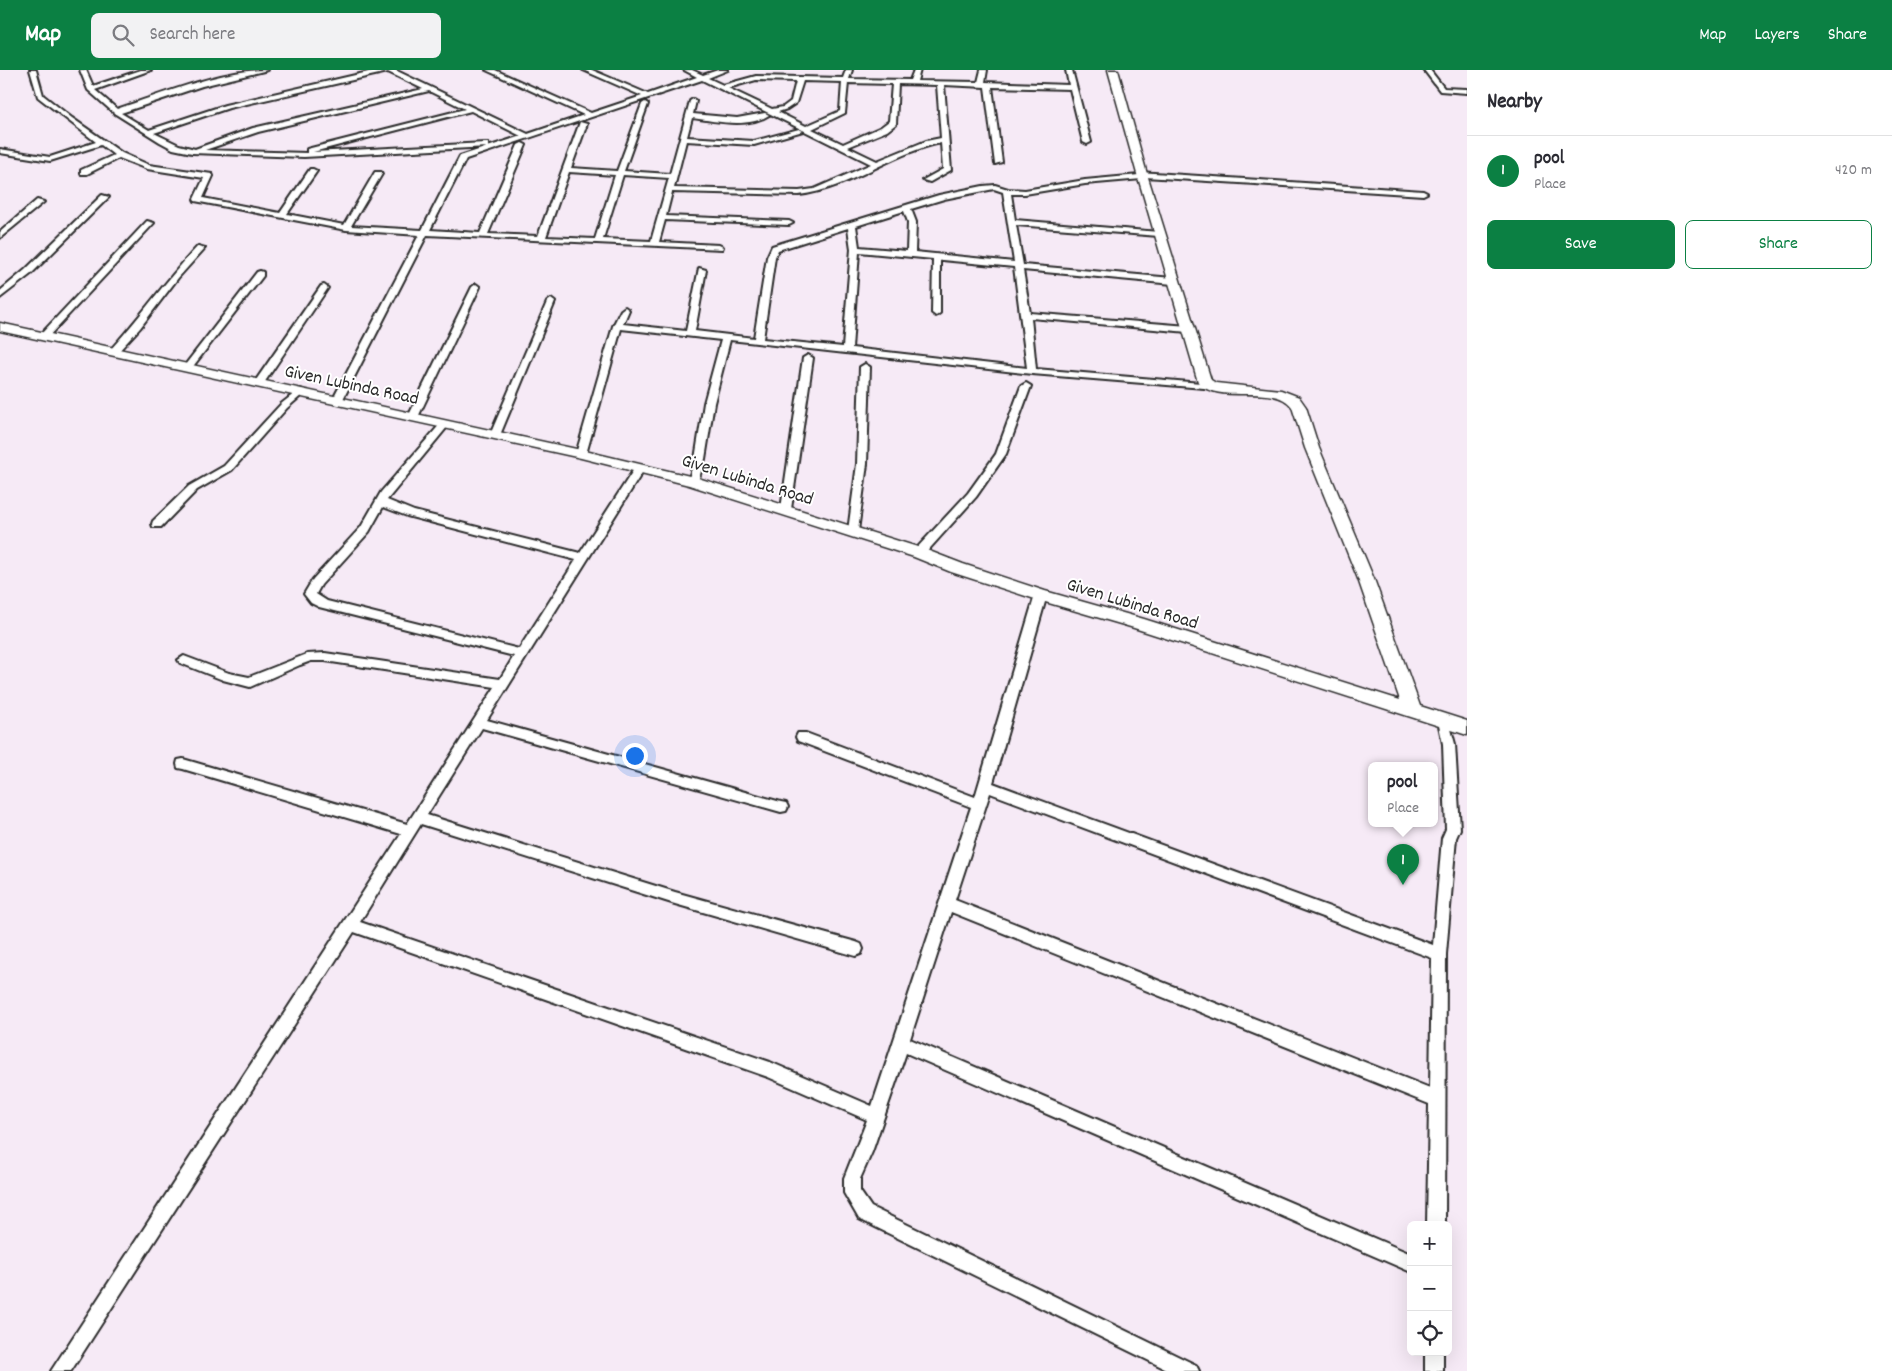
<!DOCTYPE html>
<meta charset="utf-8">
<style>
:root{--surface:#fff;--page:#f2f2f3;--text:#2b2b33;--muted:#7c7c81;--line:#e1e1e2;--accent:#0b8043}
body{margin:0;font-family:Dekko,sans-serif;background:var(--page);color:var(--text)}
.controls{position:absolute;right:15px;bottom:15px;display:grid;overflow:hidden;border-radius:8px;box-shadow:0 5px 20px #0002}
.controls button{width:45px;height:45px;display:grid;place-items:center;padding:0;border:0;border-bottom:1px solid var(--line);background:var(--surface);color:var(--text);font:25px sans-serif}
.you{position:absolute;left:634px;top:685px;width:18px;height:18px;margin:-12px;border:4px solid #fff;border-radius:50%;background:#1a73e8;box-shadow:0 0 0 8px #1a73e833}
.badge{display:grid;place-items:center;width:32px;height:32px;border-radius:50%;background:var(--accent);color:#fff;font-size:16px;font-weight:700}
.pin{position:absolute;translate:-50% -41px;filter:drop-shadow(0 1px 2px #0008)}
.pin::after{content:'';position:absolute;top:26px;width:18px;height:15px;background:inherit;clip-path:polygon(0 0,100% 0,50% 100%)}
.popup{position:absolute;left:1368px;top:692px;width:70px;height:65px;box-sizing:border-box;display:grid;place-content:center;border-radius:8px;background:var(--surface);filter:drop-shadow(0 1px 4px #0005);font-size:16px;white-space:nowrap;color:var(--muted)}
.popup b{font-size:19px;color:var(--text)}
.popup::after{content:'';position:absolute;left:50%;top:100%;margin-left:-10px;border:10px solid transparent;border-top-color:var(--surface)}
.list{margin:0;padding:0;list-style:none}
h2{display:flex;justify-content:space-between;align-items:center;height:65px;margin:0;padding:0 20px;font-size:21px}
h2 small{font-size:16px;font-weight:400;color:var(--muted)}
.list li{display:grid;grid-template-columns:32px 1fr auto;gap:15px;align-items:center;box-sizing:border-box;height:70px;padding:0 20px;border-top:1px solid var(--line)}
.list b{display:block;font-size:19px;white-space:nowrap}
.list p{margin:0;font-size:16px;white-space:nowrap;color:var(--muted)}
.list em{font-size:16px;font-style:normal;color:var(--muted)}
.actions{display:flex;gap:10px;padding:15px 20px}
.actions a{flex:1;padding:11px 0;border:1px solid var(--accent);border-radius:8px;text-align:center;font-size:18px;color:var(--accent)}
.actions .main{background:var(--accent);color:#fff}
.icon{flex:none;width:28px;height:28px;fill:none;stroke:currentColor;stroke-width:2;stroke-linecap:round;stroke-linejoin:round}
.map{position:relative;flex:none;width:1467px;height:1301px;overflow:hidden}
header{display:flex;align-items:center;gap:30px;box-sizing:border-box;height:70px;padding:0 25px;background:var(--accent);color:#fff}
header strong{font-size:24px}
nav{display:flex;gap:28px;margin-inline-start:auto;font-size:18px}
.search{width:350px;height:45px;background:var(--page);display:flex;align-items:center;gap:12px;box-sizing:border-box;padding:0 18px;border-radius:8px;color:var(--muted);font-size:19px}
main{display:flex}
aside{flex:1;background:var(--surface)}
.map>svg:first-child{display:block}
</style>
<header>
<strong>Map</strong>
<div class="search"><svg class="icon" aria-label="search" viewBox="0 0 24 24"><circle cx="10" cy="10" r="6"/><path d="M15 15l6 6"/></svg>Search here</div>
<nav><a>Map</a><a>Layers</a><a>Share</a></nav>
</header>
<main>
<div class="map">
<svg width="1467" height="1301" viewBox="0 0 1467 1301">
<rect width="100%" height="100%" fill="#f6eaf6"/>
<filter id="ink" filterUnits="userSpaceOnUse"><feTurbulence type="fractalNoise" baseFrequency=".02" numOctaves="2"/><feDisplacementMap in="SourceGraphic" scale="10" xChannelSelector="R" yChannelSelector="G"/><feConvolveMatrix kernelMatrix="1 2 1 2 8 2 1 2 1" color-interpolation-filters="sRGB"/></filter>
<g filter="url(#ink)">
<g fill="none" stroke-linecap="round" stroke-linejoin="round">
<g stroke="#2b2b2b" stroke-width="4">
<g id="street">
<path d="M30,0H36L43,25L72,48L122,83L149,95L212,104L213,106L203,128L280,143L310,99H313L317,101L287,144L344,155L375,102H381L382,104L351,156L422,160L460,86L521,66L471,41L313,82L485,73H488V77L304,87L192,83L173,79L160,72L114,43L88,20L80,0H86L93,16L141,0H151L95,20L117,39C163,24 220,0 268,0L202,16L121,43L149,60L225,35L377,0H395L528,64L584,45L486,0H495L591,43L642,26L583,0H592L648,24L697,7L684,0H692L703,5L718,0H728L708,8L723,15L756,6L843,8L846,0H852L849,9L910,10L914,0H920L917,11L978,12L981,0H987L985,12L1069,15L1066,0H1072L1091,72L1087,74L1083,72L1070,19L992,17L1002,92L995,94L985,17L944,15L951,100L930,112L923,110L943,99L941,73C891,83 850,119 799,125L672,122L666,146L789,151L793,153L789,155L665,150L659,172L719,175L723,177L722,179L427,165L342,331L337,334L332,331L419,165L346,160L195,131L194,129L204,108L147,99L119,88L87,104H81V100L114,85L101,75L50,91L0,83V79L50,87L96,72L38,27ZM388,2L423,19L253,58L195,79L179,75L154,63L229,38ZM702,10L871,94L814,119L799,121L674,118L686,71L754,75L803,61L799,59L754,71L687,67L692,48C715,51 748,59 769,45L765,43L737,48L693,44L696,31L693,29L690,31L670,104L624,101L648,34L645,32L642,34L617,101L571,98L587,54L580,52L538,166L488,164L526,75L522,73L518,75L480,163L430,160L466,89ZM756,10L796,11L791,31L783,37L772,39L728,18ZM803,11L842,12L840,41L806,56L778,42L787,39L796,33ZM848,13L892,14L889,51L881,57L843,74L812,59L845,43ZM898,14L937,15L941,68L926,71L877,91L848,77L887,61L896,54ZM429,21L465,39L307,79V83L205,80L258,62ZM569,102L615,105L595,169L546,167ZM623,105L669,108L651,171L603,169Z"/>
<polygon points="1424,0 1430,0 1444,18 1467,19 1467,23 1440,21"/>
<path d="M1139,102L1423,121L1427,123L1423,125L1145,107L1142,109L1085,114L1025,124H1011L1015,150L1159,162L1163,164L1159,166L1016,155L1023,195L1173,208L1177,211L1173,214L1023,200L1030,243L1188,256L1192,259L1188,262L1031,248L1036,299L1213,314L1216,315V319L1032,304L730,270L714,333L705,389L698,411L693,414L688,411L695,389L704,333L721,270L621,259L586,384L581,387L576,384L613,256L621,240L625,237L629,240L623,254L686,261L699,198L706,200L695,261L754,268L767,187L772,176L939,125L983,116L995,115L1008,119L1025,120L1085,110L1139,105ZM994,119L1003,122L1014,192L915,182L916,152L911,139L944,129ZM904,141L908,152L907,181L859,177L856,156ZM848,158L851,179L843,277L763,269L775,187L778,180ZM859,182L933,189L932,243L936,246L940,243V191L942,190L1014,197L1027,298L852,278Z"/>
<polygon points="102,125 109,127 31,204 0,228 0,221 25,200"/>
<polygon points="37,130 44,132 0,168 0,162"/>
<polygon points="147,151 154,153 47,268 41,268 41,264"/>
<path d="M198,176L205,178L178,208L140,258L117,283H111V279C141,246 167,209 198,176Z"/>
<polygon points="260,201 263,202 263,206 191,299 185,299 185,295 257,202"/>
<polygon points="476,214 480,217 418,347 416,349 410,349 408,347 472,217"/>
<polygon points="324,215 328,218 264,313 259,316 256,315 254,313 321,216"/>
<polygon points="551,229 555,232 500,365 495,368 491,367 490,365 547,232"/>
<polygon points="808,285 813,288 791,439 786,442 781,439 803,288"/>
<polygon points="865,294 870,297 867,394 858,461 853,465 848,461 857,394 860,297"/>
<polygon points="1026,313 1031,316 1006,384 976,427 923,486 915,486 914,483 915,480 968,423 996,384 1021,316"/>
<polygon points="300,319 303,320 303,324 287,338 232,400 197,420 161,457 153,457 152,454 153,451 189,416 224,396 281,334"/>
<path d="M445,351L450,354L448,356L387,430L414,441L580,483L636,396L640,395L645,398L487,650L781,732L786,733L788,737L786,741L781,742L482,658L427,745L675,822L856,872L861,874L863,879L861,884L856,886L675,834L421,754L360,852L770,992L872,1036L971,737L798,671L796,667L798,663H806L975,727L1035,525L1037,522H1045L1047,525L993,713L1433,875L1442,768L1446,759L1443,674L1438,651L1440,648H1448L1455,674L1460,759L1456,768L1446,884L1445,1155H1427L1429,1034L951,842L910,969L1411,1184V1202L906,983L872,1082L860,1109V1121L871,1137L1196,1295L1199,1301H1170L859,1149L844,1123V1108L867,1050L768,1007L354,862L71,1301H51L401,764L183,699L178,698L177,694L178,690L183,689L407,754L495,617L325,591H311L300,595L250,617L223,610L180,593L178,590L184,586L229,603L249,607L307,584L325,583L500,609L514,586L319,537L311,533L304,524L313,509L361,457L381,422L442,352ZM383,437L407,446L576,490L519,579L327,531L316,524L321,515L369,462ZM990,723L1432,888L1430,1018L955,830Z"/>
<rect x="1425" y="1282" width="18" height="19"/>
</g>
</g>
<g stroke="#2b2b2b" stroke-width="3">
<path id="secondary" d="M1108,0H1118L1147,104L1211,310L1216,313L1281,320L1299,327L1306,337L1319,378L1374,509L1420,636L1467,651V665L1134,558L1035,529L951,502L914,487L689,415L581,388L0,261V253L581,380L698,408L924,479L963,494L1045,521L1144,549L1400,630L1358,509L1305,378L1292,337C1275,312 1217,336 1198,312L1137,104Z"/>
</g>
<use href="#street" fill="#fff" fill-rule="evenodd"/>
<use href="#secondary" fill="#fff" fill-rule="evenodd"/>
</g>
</g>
<g text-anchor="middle" stroke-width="4" stroke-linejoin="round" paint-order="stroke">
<g font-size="19" fill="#2b2b2b" stroke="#fff">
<text transform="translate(352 313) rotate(12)" y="7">Given Lubinda Road</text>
<text transform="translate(748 408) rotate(17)" y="7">Given Lubinda Road</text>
<text transform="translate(1133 532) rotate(17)" y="7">Given Lubinda Road</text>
</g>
</g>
</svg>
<div class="controls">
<button>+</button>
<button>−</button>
<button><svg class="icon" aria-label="locate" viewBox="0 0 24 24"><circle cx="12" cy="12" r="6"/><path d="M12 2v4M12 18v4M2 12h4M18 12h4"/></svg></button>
</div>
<div class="you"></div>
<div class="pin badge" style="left:1403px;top:815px">1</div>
<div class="popup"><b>pool</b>Place</div>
</div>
<aside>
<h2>Nearby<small></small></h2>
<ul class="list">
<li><span class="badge">1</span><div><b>pool</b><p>Place</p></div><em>420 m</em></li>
</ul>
<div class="actions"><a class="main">Save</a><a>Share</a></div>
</aside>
</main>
